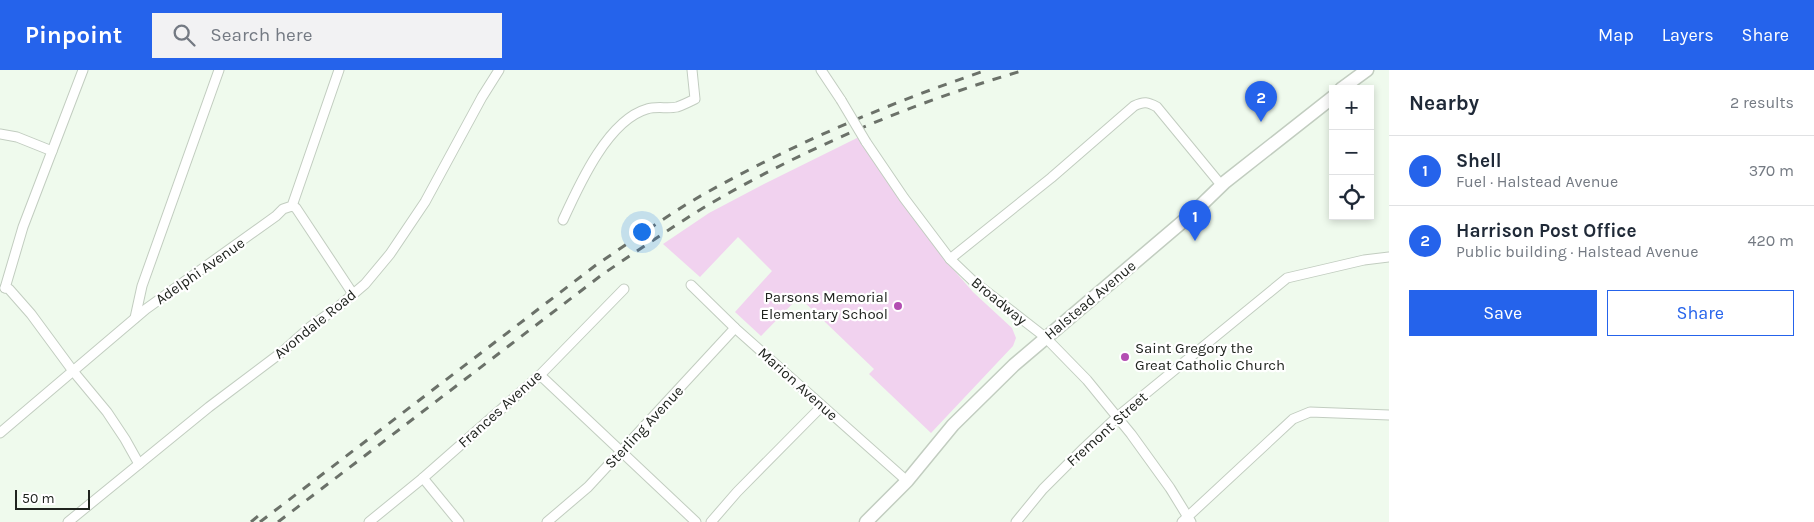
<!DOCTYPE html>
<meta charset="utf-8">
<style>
:root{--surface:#fff;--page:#f2f2f3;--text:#1f2937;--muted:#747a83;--line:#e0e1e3;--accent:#2563eb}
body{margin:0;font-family:Karla,sans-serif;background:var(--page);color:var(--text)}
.controls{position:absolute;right:15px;top:15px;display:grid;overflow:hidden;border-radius:0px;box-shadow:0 2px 8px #0003}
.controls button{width:45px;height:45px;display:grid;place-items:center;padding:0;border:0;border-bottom:1px solid var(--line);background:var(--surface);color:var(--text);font:25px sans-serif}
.scale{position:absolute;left:15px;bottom:12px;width:75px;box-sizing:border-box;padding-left:5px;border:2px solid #20241f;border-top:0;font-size:14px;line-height:18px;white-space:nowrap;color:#20241f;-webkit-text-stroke:4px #fff;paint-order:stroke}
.you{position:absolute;left:641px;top:161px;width:18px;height:18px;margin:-12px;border:4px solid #fff;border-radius:50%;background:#1a73e8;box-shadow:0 0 0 8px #1a73e833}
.badge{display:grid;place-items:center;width:32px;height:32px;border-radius:50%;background:var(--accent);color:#fff;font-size:16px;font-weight:700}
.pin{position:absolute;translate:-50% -41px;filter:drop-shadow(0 1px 2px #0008)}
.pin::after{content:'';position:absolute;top:26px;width:18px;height:15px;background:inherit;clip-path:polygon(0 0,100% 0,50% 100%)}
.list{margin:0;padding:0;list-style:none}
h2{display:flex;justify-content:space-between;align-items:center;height:65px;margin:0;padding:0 20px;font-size:21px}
h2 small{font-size:16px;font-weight:400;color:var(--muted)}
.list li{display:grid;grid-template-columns:32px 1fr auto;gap:15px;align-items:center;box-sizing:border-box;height:70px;padding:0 20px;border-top:1px solid var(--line)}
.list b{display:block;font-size:19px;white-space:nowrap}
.list p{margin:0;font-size:16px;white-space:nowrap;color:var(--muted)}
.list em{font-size:16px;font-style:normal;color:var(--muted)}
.actions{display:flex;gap:10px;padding:15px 20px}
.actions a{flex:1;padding:11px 0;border:1px solid var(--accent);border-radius:0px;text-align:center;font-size:18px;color:var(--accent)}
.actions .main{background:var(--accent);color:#fff}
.icon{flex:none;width:28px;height:28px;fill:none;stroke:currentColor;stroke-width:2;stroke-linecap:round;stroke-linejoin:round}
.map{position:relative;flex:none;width:1389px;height:452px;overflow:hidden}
header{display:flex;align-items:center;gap:30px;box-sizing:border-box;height:70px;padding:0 25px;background:var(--accent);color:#fff}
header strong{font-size:24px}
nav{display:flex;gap:28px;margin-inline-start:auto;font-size:18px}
.search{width:350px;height:45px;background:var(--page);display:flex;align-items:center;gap:12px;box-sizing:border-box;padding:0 18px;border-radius:0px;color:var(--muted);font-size:19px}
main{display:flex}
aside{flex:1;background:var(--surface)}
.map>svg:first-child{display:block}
</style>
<header>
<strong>Pinpoint</strong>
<div class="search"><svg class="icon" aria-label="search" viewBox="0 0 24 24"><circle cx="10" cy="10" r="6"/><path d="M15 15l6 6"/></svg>Search here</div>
<nav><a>Map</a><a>Layers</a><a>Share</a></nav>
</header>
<main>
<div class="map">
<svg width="1389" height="452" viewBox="0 0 1389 452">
<rect width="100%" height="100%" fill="#effaed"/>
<polygon fill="#f1d2ef" points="859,67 939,183 973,222 1012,258 1016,268 1013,276 931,363 869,304 874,299 799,227 761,266 735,242 772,201 738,167 700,207 663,174 709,143 764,114"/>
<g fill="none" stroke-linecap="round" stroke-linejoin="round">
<g stroke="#c2cdc0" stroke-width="11">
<g id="street">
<polyline points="821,0 841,30"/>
<polyline points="0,64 17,67 52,81"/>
<polyline points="866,72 904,128 950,189 973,211 1045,267 1087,310 1131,364 1170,418 1191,452"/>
<polyline points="292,136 296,138 353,224"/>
<path d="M563,150C579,115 608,50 647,39C656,36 668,39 677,37C683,35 689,32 695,29L692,0"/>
<path d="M950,189L1051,108L1134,36C1144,31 1148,32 1157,37L1222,116"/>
<polyline points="691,215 735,258 907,411"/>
<polyline points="5,218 23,157 83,0"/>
<polyline points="5,218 9,219 31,244 73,301 107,342 125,369 139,394"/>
<polyline points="135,248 142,216 219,0"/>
<polyline points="540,305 696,452"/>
<polyline points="0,363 146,239 276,146 283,139 292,136 339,0"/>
<polyline points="423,408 459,452"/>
<polyline points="68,452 209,337 282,282 310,257 338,237 365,214 390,184 425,132 482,27 499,0"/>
<polyline points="369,452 423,408 540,305 624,219"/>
<polyline points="547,452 588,417 735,258"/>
<polyline points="711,452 737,422 822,336"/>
<polyline points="1016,452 1043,419 1084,378 1117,347 1287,208 1364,190 1389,187"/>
<polyline points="1182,452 1293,349 1310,342 1389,345"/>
</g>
</g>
<g stroke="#c2cdc0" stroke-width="15">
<g id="secondary">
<polyline points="1341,19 1367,0"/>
<polyline points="866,452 907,411 953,355 1014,295 1194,142 1225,112 1333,27"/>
</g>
</g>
<use href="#street" stroke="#fff" stroke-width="9"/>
<use href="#secondary" stroke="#fff" stroke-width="12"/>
<g stroke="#6b7169" stroke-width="3" stroke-dasharray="9 9" stroke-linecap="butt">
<polyline points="251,452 264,441"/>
<path d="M260,452L596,195C632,171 667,145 704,124C795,73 889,33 987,0"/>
<path d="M278,452L603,204C637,181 672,157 708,135C807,77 914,32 1025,0"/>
</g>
<g stroke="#c2cdc0" stroke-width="11" stroke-linecap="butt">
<polyline id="street-bridge" points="841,30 866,72"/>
</g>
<use href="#street-bridge" stroke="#fff" stroke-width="9"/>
</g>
<g fill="#b34eb2" stroke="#fff" stroke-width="2">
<circle cx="898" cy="236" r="5"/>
<circle cx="1125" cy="287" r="5"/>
</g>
<g text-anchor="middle" stroke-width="4.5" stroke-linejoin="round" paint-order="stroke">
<g font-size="15" fill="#20241f" stroke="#fff">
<text transform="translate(200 201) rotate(-35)" y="5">Adelphi Avenue</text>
<text transform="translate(1090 230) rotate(-40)" y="5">Halstead Avenue</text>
<text transform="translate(999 231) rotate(39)" y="5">Broadway</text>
<text transform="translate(315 254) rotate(-39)" y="5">Avondale Road</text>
<text transform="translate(798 314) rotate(42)" y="5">Marion Avenue</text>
<text transform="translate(500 339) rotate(-42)" y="5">Frances Avenue</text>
<text transform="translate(644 357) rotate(-47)" y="5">Sterling Avenue</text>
<text transform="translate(1107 359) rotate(-42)" y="5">Fremont Street</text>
</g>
<g font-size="15" fill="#20241f" stroke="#fff" text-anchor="end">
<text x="888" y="232">Parsons Memorial<tspan x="888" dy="17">Elementary School</tspan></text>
<text x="1135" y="283" text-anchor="start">Saint Gregory the<tspan x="1135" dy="17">Great Catholic Church</tspan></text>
</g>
</g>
</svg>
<div class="controls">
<button>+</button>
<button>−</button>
<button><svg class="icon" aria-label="locate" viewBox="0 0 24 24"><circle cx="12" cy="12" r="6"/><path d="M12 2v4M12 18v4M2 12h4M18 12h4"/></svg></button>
</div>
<div class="scale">50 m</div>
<div class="you"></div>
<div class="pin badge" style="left:1195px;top:171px">1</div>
<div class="pin badge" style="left:1261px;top:52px">2</div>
</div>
<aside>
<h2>Nearby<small>2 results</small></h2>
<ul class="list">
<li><span class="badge">1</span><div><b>Shell</b><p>Fuel · Halstead Avenue</p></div><em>370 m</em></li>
<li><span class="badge">2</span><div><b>Harrison Post Office</b><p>Public building · Halstead Avenue</p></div><em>420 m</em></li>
</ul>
<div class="actions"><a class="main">Save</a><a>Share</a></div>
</aside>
</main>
